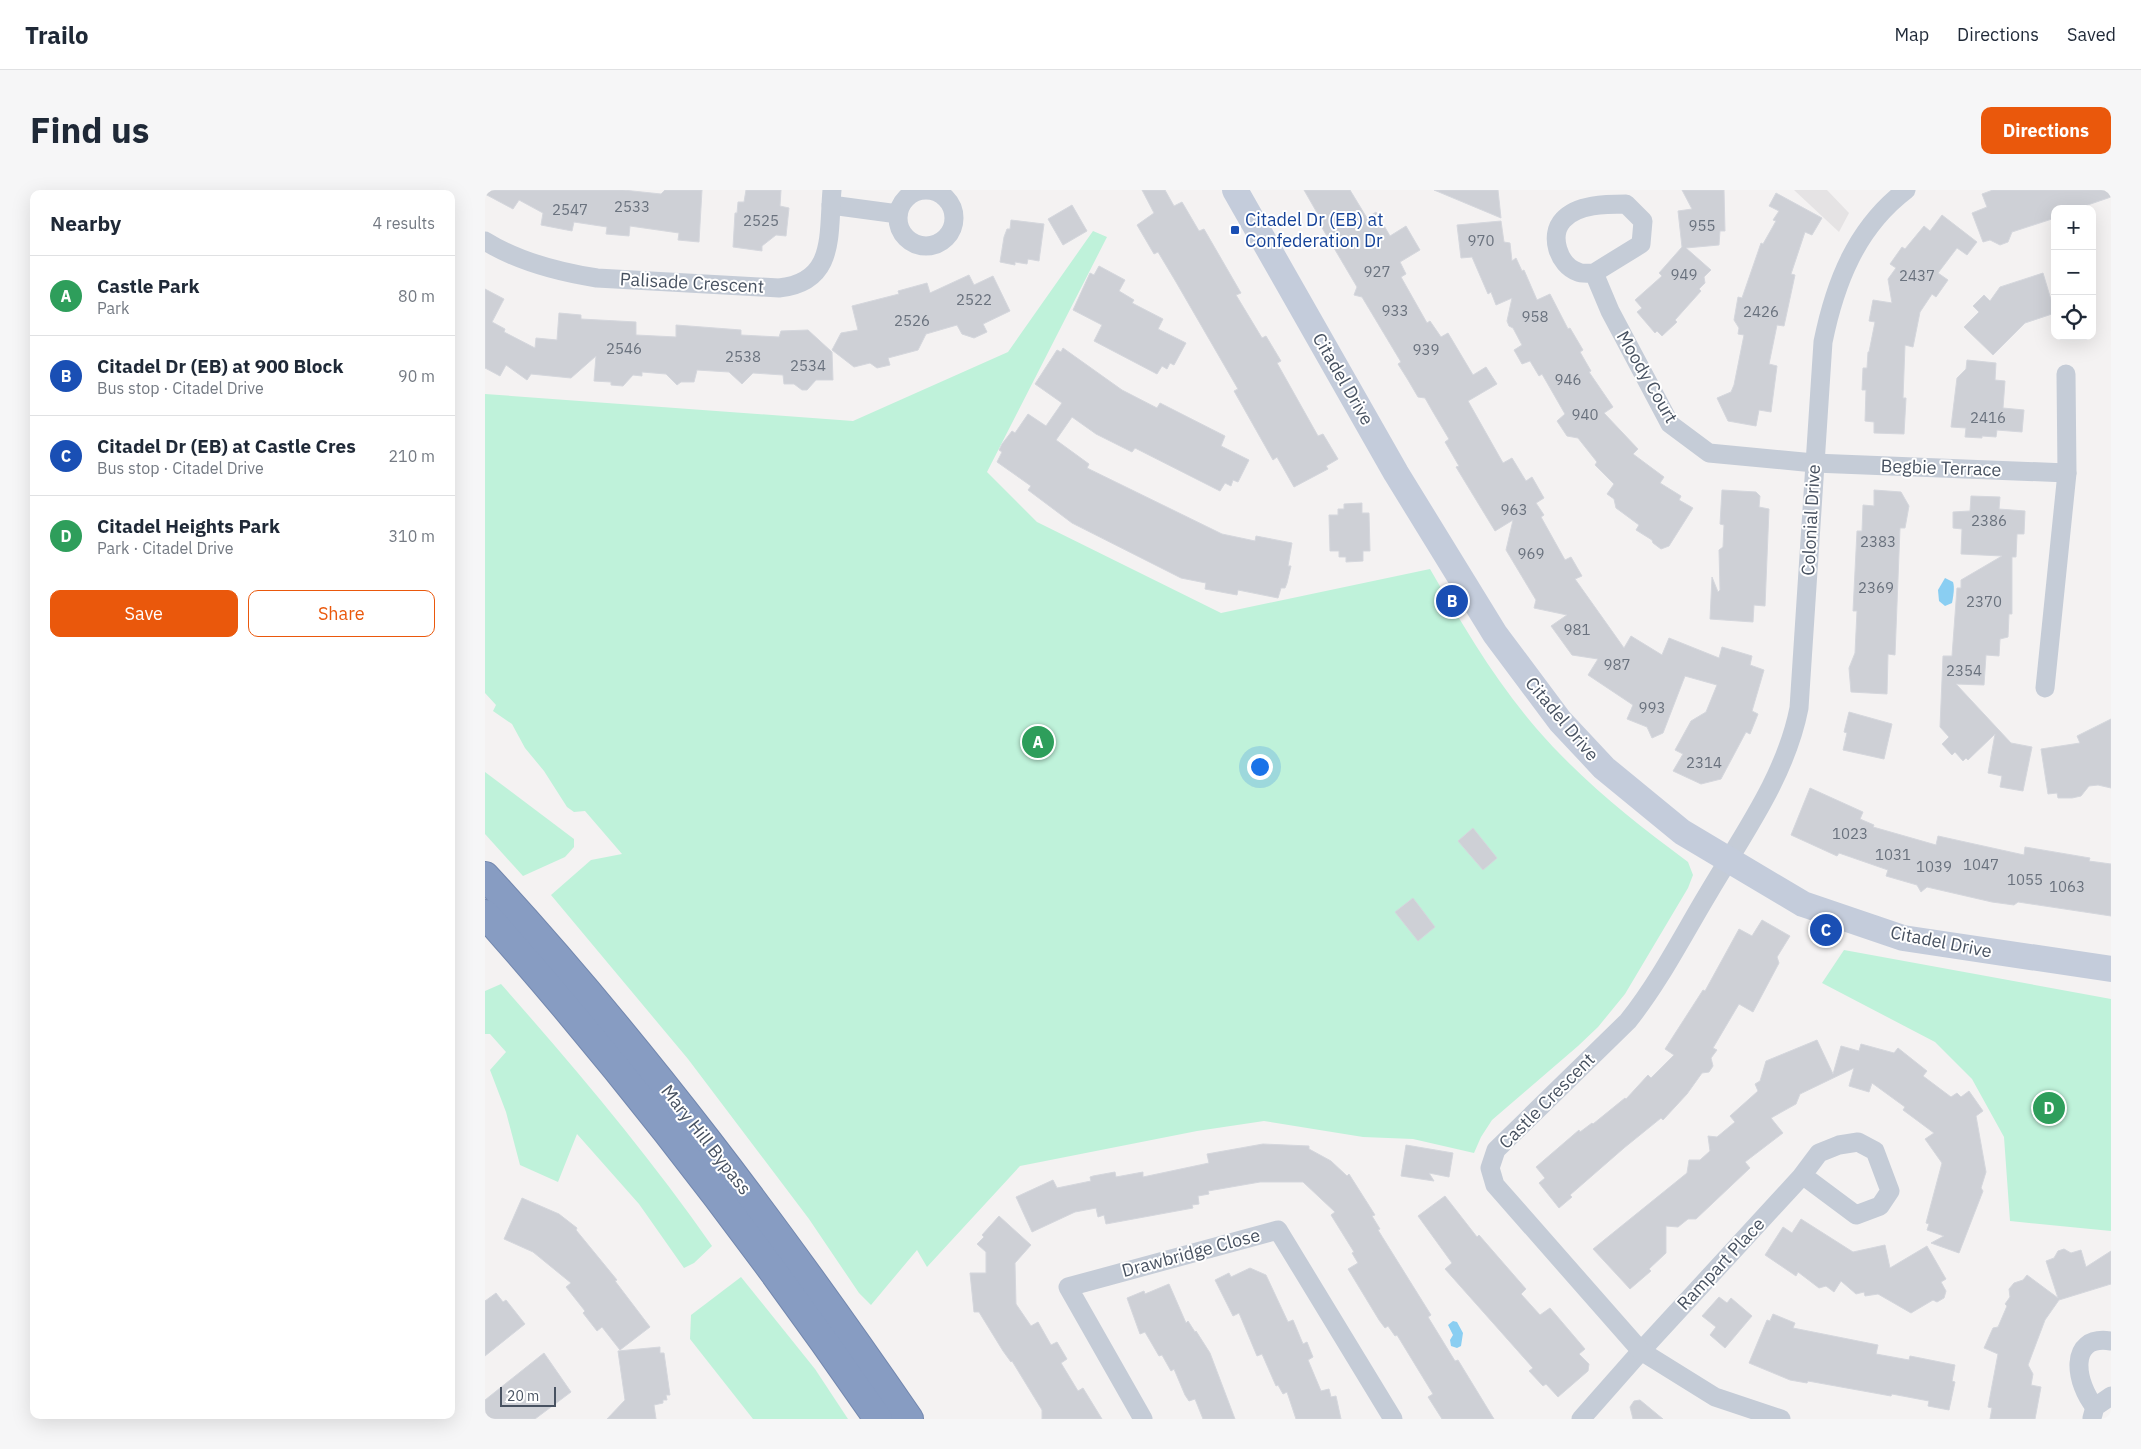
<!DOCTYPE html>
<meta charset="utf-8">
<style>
:root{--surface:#fff;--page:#f6f6f7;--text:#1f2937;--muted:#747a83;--line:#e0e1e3;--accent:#ea580c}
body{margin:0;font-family:"IBM Plex Sans",sans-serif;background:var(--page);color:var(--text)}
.controls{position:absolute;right:15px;top:15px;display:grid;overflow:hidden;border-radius:10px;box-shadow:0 5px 20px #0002}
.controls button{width:45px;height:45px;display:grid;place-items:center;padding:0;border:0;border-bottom:1px solid var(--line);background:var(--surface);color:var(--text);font:25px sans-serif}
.scale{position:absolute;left:15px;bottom:12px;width:56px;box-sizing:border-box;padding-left:5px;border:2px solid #485261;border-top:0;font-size:14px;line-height:18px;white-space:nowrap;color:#485261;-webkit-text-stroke:4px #fff;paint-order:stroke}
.you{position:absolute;left:774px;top:576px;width:18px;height:18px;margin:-12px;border:4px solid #fff;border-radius:50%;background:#1a73e8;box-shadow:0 0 0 8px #1a73e833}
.badge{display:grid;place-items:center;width:32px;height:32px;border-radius:50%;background:var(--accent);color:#fff;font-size:16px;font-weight:700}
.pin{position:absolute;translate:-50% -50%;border:2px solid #fff;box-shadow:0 1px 5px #0006}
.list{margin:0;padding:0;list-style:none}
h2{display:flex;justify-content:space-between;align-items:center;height:65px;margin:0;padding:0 20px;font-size:21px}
h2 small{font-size:16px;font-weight:400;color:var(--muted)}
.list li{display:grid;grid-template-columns:32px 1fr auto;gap:15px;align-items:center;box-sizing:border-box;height:80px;padding:0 20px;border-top:1px solid var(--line)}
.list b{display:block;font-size:19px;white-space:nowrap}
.list p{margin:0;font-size:16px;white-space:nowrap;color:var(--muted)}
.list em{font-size:16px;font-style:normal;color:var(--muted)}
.actions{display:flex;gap:10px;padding:15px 20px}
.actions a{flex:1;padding:11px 0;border:1px solid var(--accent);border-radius:10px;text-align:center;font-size:18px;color:var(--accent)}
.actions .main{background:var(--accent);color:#fff}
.icon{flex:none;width:28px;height:28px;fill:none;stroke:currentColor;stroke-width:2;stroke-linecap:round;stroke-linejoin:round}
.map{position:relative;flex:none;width:1626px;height:1229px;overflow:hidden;border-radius:10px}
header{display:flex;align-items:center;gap:30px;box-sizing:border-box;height:70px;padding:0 25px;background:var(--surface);border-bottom:1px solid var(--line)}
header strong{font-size:24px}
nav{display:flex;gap:28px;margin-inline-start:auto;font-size:18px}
.intro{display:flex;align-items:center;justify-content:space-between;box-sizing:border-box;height:120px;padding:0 30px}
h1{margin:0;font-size:35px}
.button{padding:12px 22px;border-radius:10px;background:var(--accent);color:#fff;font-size:18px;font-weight:700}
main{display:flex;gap:30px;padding:0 30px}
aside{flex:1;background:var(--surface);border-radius:10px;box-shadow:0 5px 20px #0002}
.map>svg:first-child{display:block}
</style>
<header>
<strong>Trailo</strong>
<nav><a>Map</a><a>Directions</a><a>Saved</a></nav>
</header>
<div class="intro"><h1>Find us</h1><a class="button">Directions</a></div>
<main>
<aside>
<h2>Nearby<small>4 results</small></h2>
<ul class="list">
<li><span class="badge" style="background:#2e9e5b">A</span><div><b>Castle Park</b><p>Park</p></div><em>80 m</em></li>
<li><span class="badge" style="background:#1a4fb4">B</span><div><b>Citadel Dr (EB) at 900 Block</b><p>Bus stop · Citadel Drive</p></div><em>90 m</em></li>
<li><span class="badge" style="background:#1a4fb4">C</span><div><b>Citadel Dr (EB) at Castle Cres</b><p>Bus stop · Citadel Drive</p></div><em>210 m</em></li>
<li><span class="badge" style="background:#2e9e5b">D</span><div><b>Citadel Heights Park</b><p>Park · Citadel Drive</p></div><em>310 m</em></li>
</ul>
<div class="actions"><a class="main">Save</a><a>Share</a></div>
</aside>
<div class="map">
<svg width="1626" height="1229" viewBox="0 0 1626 1229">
<rect width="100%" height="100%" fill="#f4f2f2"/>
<polygon fill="#e5e3e4" points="1309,0 1342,0 1364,23 1354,42"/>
<g fill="#bff2da">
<path d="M608,41L622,47L502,282L552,332L736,423L945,379C977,434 1009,489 1051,538C1096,590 1148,631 1203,672L1208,685L1203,698L1140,804L1113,837L1093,856L1007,930L996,947L989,963L928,949L878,947L779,931L712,941L535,976L442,1077L432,1060L386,1115L374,1103L324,1029L203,869L66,705L106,670L137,664L100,621L89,622L82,617L59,581L40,558L27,534L8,521L11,515L0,503V204L368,231L523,162Z"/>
<polygon points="0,582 89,649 89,657 80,667 38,686 0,644"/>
<polygon points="1359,760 1626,809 1626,1041 1525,1031 1519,947 1487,889 1450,852 1337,793"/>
<path d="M16,794C90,878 163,964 227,1056L209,1073L199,1078L154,1014L92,944L73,992L35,975L21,922L5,880L21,862L5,844H0V801Z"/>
<polygon points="256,1087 330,1179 363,1229 268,1229 205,1149 206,1125"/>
</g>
<g fill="#8acef2">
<path d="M1460,388L1468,392C1470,397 1468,408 1467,413L1460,416L1454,411L1453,400Z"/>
<polygon points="968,1131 972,1132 978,1143 976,1156 972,1158 966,1156 965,1150 968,1145 963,1135"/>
</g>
<g fill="#ced0d6" stroke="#d5d7dd">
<polygon points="0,0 138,0 176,4 180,0 217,0 214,52 193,50 194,43 145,36 144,46 121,44 122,37 89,32 87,41 56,35 58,23 34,10 28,19 0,4"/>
<polygon points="261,0 296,0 295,16 304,18 301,46 291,45 277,56 277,61 248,57 250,23 252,23 253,12 259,12"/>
<polygon points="657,0 680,0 689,16 697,12 714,41 719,39 756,103 751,105 777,148 781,146 796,171 792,173 833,246 838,244 853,269 841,276 843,279 809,297 792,267 788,270 749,201 753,199 691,92 673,62 669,64 652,35 669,23"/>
<polygon points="819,0 865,0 882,28 891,22 905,46 921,36 935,60 915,72 921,84 916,87 942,133 945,131 956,147 963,143 988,185 1001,177 1012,194 983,211 1018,273 1027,268 1041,291 1047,287 1059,308 1051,313 1059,325 1056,327 1080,370 1086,367 1097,386 1090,389 1139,458 1146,446 1177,465 1184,448 1234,468 1237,457 1267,466 1265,475 1279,480 1267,521 1273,524 1265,544 1261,542 1236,589 1216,594 1188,581 1198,564 1190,560 1206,531 1221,522 1232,495 1200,486 1178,543 1167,548 1162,537 1142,529 1148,515 1103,485 1113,469 1087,465 1066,436 1082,425 1049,418 1051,410 1021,360 1028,330 1010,341 971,277 974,276 960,252 964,249 948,222 940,208 933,207 923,190 913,174 916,172 877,107 869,105 872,97 836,36 839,35"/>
<polygon points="949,0 1013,0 1016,28"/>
<polygon points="1197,0 1239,0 1240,41 1235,41 1234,55 1201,58 1226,80 1219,87 1220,93 1214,99 1216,101 1190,130 1192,132 1177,146 1172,141 1170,143 1152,122 1157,118 1150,110 1177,86 1174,83 1197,57 1193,21 1207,19"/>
<polygon points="1508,0 1626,0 1626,7 1591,19 1570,19 1570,28 1527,42 1523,52 1515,55 1505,50 1498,52 1487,23 1502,17 1497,4"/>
<polygon points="1291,3 1337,28 1327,45 1320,42 1306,84 1310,85 1299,136 1292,135 1284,174 1292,176 1286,222 1274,220 1271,236 1243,231 1232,208 1246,202 1249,195 1259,145 1253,144 1254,138 1249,130 1253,107 1257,108 1276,53 1278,54 1291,31 1288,30 1294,21 1284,16"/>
<polygon points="587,15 602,41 578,55 563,29"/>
<polygon points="1457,25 1492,52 1482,65 1472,58 1453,83 1463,90 1451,107 1447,104 1435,122 1428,157 1420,155 1418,208 1421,208 1419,244 1389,243 1389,232 1380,231 1381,200 1377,200 1378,178 1382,178 1383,162 1384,162 1390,132 1384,131 1388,110 1407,113 1403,89 1411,78 1405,74 1417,57 1420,59 1439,36 1445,41"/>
<polygon points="526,30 559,34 554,71 543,69 542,74 530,72 530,75 515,72 519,47 522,39 525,39"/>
<polygon points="1016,31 1019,52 1025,53 1027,71 1031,68 1037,81 1039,80 1052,110 1065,104 1083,139 1085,138 1098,160 1095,162 1106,181 1104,182 1128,217 1119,223 1153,259 1148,264 1179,287 1175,293 1196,306 1194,310 1208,318 1184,356 1176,359 1168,353 1167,350 1151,340 1154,335 1131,318 1129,309 1122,304 1129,294 1110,275 1112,272 1093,248 1082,246 1072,231 1080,224 1057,184 1054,186 1045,171 1037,174 1029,160 1037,155 1028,138 1024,136 1022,131 1027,108 1011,115 1006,102 1003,104 987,67 976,68 972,35"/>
<polygon points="614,76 640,90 634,101 649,110 647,113 678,129 673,139 701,153 689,175 685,173 682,179 677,176 672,184 609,151 617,135 588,120 605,83 609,85"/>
<polygon points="1558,83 1570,123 1540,133 1508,165 1479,137 1494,122 1488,116 1499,105 1505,111 1515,97"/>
<polygon points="484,85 489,95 508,86 525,121 498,134 502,142 489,148 477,144 472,135 441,144 433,160 403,168 405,175 392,178 385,173 369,177 347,160 356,143 373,140 367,116 414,104 413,101 442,93 445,103"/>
<polygon points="0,99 19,109 7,132 20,139 19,142 50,158 51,148 72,150 74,123 96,125 96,129 151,132 151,145 191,147 191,135 256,140 256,145 294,147 296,141 323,140 347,162 348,190 331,190 322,200 317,200 309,194 299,194 298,185 268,183 257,194 244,182 212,180 209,192 196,192 192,195 181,184 157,182 157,186 148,185 138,196 126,195 126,192 109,191 111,166 86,188 46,184 42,190 21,175 15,186 0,178"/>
<polygon points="578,158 637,200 672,218 675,213 740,246 736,256 764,270 753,292 748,290 746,296 740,293 735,301 650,258 647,262 611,244 587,227 571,250 604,274 602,278 737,344 770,351 771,346 807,353 803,376 806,376 802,393 800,398 796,398 793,408 753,400 752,405 720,399 721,393 696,388 587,333 543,300 546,296 512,272 517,262 514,260 517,254 527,241 530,243 543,224 561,236 577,213 550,194 572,160 576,162"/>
<polygon points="1482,170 1511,173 1510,190 1520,191 1518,218 1539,220 1537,242 1512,240 1511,247 1497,246 1497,248 1480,247 1481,238 1466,237 1472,188 1481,179"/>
<polygon points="1237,300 1271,302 1275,306 1274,317 1284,319 1280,416 1269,415 1268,432 1225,429 1227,387 1233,402 1235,400 1234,360 1238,357 1239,335 1235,334"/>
<polygon points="1389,300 1416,302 1424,316 1420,338 1415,338 1410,465 1403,464 1402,504 1366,502 1364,478 1370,463 1372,421 1368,421 1372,341 1377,341 1378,315 1389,316"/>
<polygon points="1486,306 1515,307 1514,319 1540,321 1539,344 1532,344 1531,367 1527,367 1527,424 1524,424 1523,447 1515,449 1514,466 1501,465 1499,495 1471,494 1526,553 1547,557 1538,601 1515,597 1517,586 1503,583 1510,544 1483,570 1481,568 1478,571 1470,562 1467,565 1457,554 1464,547 1455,537 1458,466 1467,466 1472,398 1476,398 1476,390 1517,366 1476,364 1477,339 1468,338 1468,322 1485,321"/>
<polygon points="877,313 877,323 884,323 885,361 878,361 878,371 861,372 861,367 854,367 854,361 845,361 844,325 853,325 853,319 859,319 859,314"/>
<polygon points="1364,522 1407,534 1399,569 1358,560 1362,543 1359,542"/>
<polygon points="1626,529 1626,598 1613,595 1604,596 1596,606 1587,608 1573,608 1572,603 1563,604 1556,559 1595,553 1592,546"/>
<polygon points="1325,598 1378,622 1375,629 1389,635 1388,637 1451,655 1453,646 1539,665 1540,657 1605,668 1604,671 1626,674 1626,726 1533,712 1529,715 1507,712 1442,697 1436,702 1432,695 1401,686 1403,680 1354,663 1352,666 1306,645"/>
<polygon points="988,638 1012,668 998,680 973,651"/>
<polygon points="928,708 950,737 933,751 910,722"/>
<polygon points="1277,730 1305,746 1292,767 1294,773 1268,822 1254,814 1228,858 1232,860 1226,868 1228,876 1224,882 1217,883 1202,904 1178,930 1176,928 1139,958 1085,1005 1087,1007 1074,1018 1054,993 1060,988 1051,977 1094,940 1095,942 1107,933 1108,934 1140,908 1141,909 1163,885 1166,888 1189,865 1180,859 1218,800 1220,801 1254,739 1267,746"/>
<polygon points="1332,850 1348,884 1356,856 1374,861 1376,854 1409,863 1413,858 1442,881 1438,886 1466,907 1472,903 1476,907 1484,901 1498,921 1491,926 1501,982 1496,998 1498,1001 1474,1063 1446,1053 1459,1046 1442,1040 1444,1034 1441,1033 1457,973 1440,949 1449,943 1418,920 1420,917 1387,893 1384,902 1364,896 1369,878 1315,904 1311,914 1286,928 1298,943 1260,972 1265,978 1211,1029 1203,1029 1193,1037 1181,1036 1181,1063 1164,1079 1166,1081 1145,1099 1108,1059 1202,983 1204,970 1215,970 1225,961 1223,946 1232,947 1250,932 1245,926 1273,901 1270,894 1275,891 1281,871"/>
<polygon points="778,954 824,956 824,959 846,971 862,986 864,984 890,1025 887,1026 895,1039 893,1040 946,1125 943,1127 970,1171 973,1170 1009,1229 957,1229 943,1207 948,1204 912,1145 910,1146 903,1136 900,1138 894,1130 863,1079 873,1073 867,1063 869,1062 846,1025 850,1022 818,992 775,992 723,1001 724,1004 713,1006 714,1014 707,1015 708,1018 621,1034 619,1025 613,1027 611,1018 590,1022 547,1042 531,1007 568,990 572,998 606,991 605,987 608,986 630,982 631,987 658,982 658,987 724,973 722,964"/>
<polygon points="921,955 968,963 964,987 944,983 949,991 916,986"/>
<polygon points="960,1006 992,1047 994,1045 1041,1099 1036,1104 1055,1125 1065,1118 1100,1159 1094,1164 1104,1174 1103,1181 1073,1207 1061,1194 1058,1196 1044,1181 1048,1178 960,1079 967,1073 933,1026"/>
<polygon points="37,1008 74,1024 92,1038 91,1040 132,1090 130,1091 165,1137 135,1160 117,1137 112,1141 98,1123 100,1121 81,1097 86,1093 48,1062 19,1049"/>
<polygon points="514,1026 546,1055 530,1073 531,1114 546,1136 553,1132 566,1155 572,1152 582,1169 576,1173 593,1201 598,1198 617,1229 557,1229 557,1220 527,1171 526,1172 518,1161 494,1122 489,1122 485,1083 501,1083 501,1062 492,1054 499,1047 497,1045"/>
<polygon points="1316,1029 1368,1062 1400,1055 1405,1078 1442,1056 1461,1089 1456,1092 1461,1101 1459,1108 1452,1112 1448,1110 1426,1123 1393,1104 1380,1106 1379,1102 1371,1104 1356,1091 1349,1102 1341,1096 1334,1098 1313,1082 1311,1086 1280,1065 1298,1037 1307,1043"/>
<polygon points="1579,1059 1586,1063 1596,1060 1601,1077 1626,1061 1626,1094 1574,1110 1560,1130 1543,1175 1548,1184 1546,1195 1556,1197 1550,1229 1505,1229 1507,1218 1503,1217 1513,1164 1499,1158 1508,1138 1513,1137 1522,1116 1520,1114 1525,1107 1524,1099 1529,1093 1538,1090 1542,1085 1573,1108 1561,1071 1569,1068 1573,1061"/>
<polygon points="765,1078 781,1085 803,1132 808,1130 818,1154 822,1152 828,1167 823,1170 836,1201 844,1199 846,1207 851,1206 856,1229 811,1229 802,1202 798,1204 793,1195 791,1196 777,1164 772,1166 754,1123 748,1126 730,1090 744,1083 746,1087"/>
<polygon points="684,1094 701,1133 703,1131 710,1142 711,1141 725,1163 750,1229 718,1229 710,1209 704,1211 700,1205 689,1179 686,1181 677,1165 674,1166 660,1142 655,1144 642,1108 659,1101 660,1104"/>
<polygon points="11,1103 18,1112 21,1110 40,1134 0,1166 0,1111"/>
<polygon points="1234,1107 1242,1113 1246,1108 1267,1126 1240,1158 1225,1145 1231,1137 1217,1126"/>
<polygon points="1288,1124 1310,1133 1308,1138 1393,1155 1391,1164 1424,1170 1425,1166 1470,1175 1467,1191 1470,1192 1464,1220 1443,1216 1444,1211 1407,1204 1406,1206 1323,1191 1322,1193 1305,1190 1264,1173 1282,1130 1285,1131"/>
<polygon points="175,1157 175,1163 179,1163 185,1205 181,1205 182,1210 178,1210 178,1213 169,1215 171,1229 122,1229 140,1210 133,1161"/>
<polygon points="59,1163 86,1202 50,1229 0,1229 0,1210"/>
<polygon points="1155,1210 1178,1229 1148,1229 1145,1217 1149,1211"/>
</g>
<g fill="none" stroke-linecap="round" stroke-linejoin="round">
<g stroke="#7287ae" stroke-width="30">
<g id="highway">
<path d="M0,686C156,855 294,1040 424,1229"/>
<path d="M0,724C142,884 272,1053 393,1229"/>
</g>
</g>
<g stroke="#c5ccd7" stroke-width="19">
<circle cx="441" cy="28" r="28"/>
<polyline points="346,15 413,24"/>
<path d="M0,51C34,72 73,82 112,88L294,98C351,92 343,45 347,0"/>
<path d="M1109,83C1104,83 1097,84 1093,82C1073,75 1064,45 1078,30C1092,14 1122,14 1141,14L1158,31L1156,54L1109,83L1125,121L1185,234L1224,263L1329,273L1582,283"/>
<polyline points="1560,498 1582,283 1581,184"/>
<path d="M1610,1217C1591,1195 1581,1144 1626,1151"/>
<polyline points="1607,1228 1610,1217 1626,1206"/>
<polyline points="658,1229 583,1097 793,1040 908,1229"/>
<polyline points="1096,1229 1156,1161 1316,987 1320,987 1371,1025 1395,1016 1405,1001 1390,961 1373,952 1354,955 1334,963 1316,987"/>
<path d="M1296,1229L1230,1207L1156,1161L1010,995L1005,978L1011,960L1143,831C1175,791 1198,745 1224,702C1259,643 1301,585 1314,518L1338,152C1350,93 1371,38 1421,0"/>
</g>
<polyline stroke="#c4ccdb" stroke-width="26" points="750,0 911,283 1010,444 1075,531 1119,578 1197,642 1318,714 1418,748 1626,779"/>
<use href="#highway" stroke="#879cc2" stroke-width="28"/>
</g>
<rect fill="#1a4fb4" stroke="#fff" stroke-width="2" x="745" y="35" width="10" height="10" rx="2.5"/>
<g text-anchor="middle" stroke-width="4" stroke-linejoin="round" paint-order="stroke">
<g font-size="15" fill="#6a727e">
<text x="147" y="22">2533</text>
<text x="85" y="25">2547</text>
<text x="276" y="36">2525</text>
<text x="1217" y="41">955</text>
<text x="996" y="56">970</text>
<text x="892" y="87">927</text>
<text x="1199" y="90">949</text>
<text x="1432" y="91">2437</text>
<text x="489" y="115">2522</text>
<text x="910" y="126">933</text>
<text x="1276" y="127">2426</text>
<text x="1050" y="132">958</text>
<text x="427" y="136">2526</text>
<text x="139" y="164">2546</text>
<text x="941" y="165">939</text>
<text x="258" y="172">2538</text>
<text x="323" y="181">2534</text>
<text x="1083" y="195">946</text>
<text x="1100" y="230">940</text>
<text x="1503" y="233">2416</text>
<text x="1029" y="325">963</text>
<text x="1504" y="336">2386</text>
<text x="1393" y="357">2383</text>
<text x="1046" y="369">969</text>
<text x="1391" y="403">2369</text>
<text x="1499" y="417">2370</text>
<text x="1092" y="445">981</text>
<text x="1132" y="480">987</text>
<text x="1479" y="486">2354</text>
<text x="1167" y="523">993</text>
<text x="1219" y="578">2314</text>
<text x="1365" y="649">1023</text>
<text x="1408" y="670">1031</text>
<text x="1496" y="680">1047</text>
<text x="1449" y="682">1039</text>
<text x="1540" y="695">1055</text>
<text x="1582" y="702">1063</text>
</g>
<g font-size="18" fill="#164399" stroke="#fff" text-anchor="start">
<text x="760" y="36">Citadel Dr (EB) at<tspan x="760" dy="21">Confederation Dr</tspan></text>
</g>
<g font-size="18" fill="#485261" stroke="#fff">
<text transform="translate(207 93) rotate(3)" y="6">Palisade Crescent</text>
<text transform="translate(1162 187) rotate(60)" y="6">Moody Court</text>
<text transform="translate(858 189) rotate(60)" y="6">Citadel Drive</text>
<text transform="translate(1456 278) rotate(2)" y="6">Begbie Terrace</text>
<text transform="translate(1326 330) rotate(-87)" y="6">Colonial Drive</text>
<text transform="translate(1077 529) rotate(50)" y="6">Citadel Drive</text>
<text transform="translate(1456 752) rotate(11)" y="6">Citadel Drive</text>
<text transform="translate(1062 911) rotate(-45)" y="6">Castle Crescent</text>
<text transform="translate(221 950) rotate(52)" y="6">Mary Hill Bypass</text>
<text transform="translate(706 1063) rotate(-15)" y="6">Drawbridge Close</text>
<text transform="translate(1236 1074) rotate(-47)" y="6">Rampart Place</text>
</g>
</g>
</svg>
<div class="controls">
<button>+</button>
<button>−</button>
<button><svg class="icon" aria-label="locate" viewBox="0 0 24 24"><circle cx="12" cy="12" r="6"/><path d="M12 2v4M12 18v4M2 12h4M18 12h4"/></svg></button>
</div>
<div class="scale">20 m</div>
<div class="you"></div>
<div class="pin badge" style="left:553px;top:552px;background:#2e9e5b">A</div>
<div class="pin badge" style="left:967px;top:411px;background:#1a4fb4">B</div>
<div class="pin badge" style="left:1341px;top:740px;background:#1a4fb4">C</div>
<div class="pin badge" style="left:1564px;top:918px;background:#2e9e5b">D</div>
</div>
</main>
